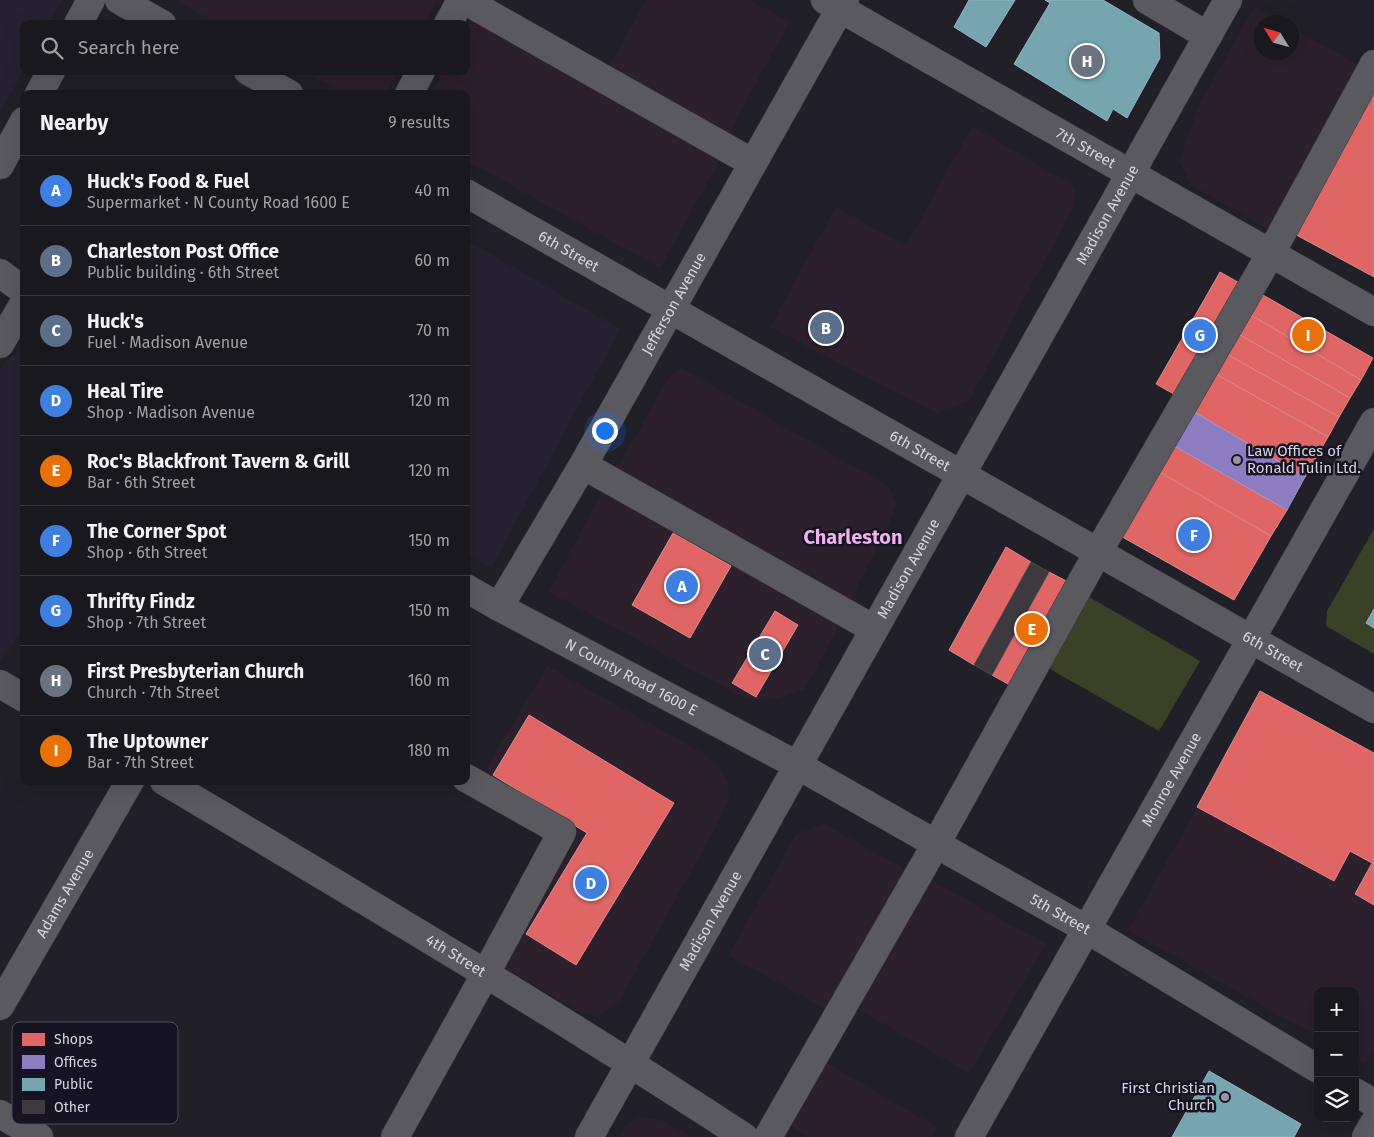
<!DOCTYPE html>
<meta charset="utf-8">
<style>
:root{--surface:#19181e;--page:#26252b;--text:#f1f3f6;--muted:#9fa0a4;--line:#37373c;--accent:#1a73e8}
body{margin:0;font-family:"Fira Sans",sans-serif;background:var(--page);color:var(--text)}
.controls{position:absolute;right:15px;bottom:15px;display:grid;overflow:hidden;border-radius:10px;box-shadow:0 5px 20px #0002}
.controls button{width:45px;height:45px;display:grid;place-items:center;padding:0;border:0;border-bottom:1px solid var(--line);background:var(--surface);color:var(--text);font:25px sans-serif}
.compass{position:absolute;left:1254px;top:15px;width:45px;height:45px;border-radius:50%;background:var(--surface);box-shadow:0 5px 20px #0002;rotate:307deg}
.you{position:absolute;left:604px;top:430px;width:18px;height:18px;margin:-12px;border:4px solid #fff;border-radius:50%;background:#1a73e8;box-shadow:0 0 0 8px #1a73e833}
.badge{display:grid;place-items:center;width:32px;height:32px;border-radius:50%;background:var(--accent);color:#fff;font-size:16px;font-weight:700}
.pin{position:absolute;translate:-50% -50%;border:2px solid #fff;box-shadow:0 1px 5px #0006}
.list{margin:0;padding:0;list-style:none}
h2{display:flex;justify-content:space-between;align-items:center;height:65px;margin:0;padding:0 20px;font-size:21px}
h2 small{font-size:16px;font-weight:400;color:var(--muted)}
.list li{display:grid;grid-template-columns:32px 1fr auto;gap:15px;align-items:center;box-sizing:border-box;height:70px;padding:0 20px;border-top:1px solid var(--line)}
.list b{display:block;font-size:19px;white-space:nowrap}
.list p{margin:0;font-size:16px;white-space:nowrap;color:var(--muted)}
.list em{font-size:16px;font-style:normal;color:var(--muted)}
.icon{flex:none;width:28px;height:28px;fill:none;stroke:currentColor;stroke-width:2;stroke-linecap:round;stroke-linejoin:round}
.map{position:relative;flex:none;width:1374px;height:1137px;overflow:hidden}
.search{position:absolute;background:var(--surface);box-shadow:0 5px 20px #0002;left:20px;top:20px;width:450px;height:55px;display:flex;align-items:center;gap:12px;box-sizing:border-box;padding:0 18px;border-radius:10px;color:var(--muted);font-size:19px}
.panel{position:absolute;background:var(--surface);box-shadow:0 5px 20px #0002;left:20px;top:90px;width:450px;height:695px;border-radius:10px}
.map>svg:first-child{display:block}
</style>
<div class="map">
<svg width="1374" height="1137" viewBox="0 0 1374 1137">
<rect width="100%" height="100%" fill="#212028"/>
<g fill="#2c202c">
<polygon points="175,0 437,0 424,24 218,24"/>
<polygon points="646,0 750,0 789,22 727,137 606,72"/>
<polygon points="1254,7 1282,22 1262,22 1262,52 1292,52 1292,28 1362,67 1269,230 1190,184 1179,161 1199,105"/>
<polygon points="474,17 722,156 660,268 466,160 466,94 431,94 443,71 466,71 466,31"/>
<polygon points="303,71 398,71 385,94 344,94"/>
<polygon points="972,126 1075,187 1072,210 969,401 936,413 770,327 836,207 906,246"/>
<polygon points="681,368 888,486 897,504 887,528 846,608 614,473 670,376"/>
<polygon points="605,486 843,618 805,689 780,698 760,701 746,699 549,592"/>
<polygon points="547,666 706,755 719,768 728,783 729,797 718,823 620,1000 599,1016 576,1010 499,964 577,832 482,775"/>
<polygon points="1259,698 1374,762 1374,1047 1365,1063 1355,1058 1355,991 1318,991 1318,1037 1128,930"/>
<polygon points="825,824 913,874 832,1013 729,955 796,834"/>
<polygon points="929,879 1046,944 969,1073 858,1009"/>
<polygon points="826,1063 937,1127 931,1137 807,1137 789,1126"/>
<polygon points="640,1117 660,1120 693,1137 619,1137 626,1125"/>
</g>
<g fill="#272231">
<polygon points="0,0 62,0 49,24 24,24 24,70 0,113"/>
<polygon points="466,240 620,329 491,568 466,554"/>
<polygon points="24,348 24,626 0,664 0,368 4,362"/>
</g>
<g fill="#3b4126">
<polygon points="1374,529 1374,609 1366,623 1374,628 1374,654 1326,626 1327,611"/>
<polygon points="1084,594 1200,661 1159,731 1043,665"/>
</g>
<g fill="#e06666" stroke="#dd878a">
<polygon points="1374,77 1374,277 1289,231"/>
<polygon points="1220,272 1243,285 1179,397 1156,384"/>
<polygon points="1256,291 1373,358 1361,380 1244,311"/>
<polygon points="1244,311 1361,380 1350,398 1233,331"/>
<polygon points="1233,331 1350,398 1339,417 1221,351"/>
<polygon points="1221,351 1339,417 1328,437 1210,371"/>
<polygon points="1210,371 1328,437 1305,477 1189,409"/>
<polygon points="1169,443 1287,510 1271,536 1154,469"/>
<polygon points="1154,469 1271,536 1234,600 1117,534"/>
<polygon points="673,533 731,566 690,638 632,605"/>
<polygon points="1006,547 1031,562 974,665 949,650"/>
<polygon points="1049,572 1072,584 1015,688 992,675"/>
<polygon points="775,611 798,625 756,697 732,683"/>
<polygon points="1260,691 1374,753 1374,905 1355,894 1372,863 1350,851 1334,881 1197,807"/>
<polygon points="529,715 674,803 576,965 526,934 587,833 493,775"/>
</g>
<polygon fill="#8e7cc3" stroke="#a396cb" points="1189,409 1305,477 1287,510 1169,443"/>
<g fill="#76a5af" stroke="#92b3bd">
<polygon points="969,0 1015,0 986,47 954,27"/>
<polygon points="1045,0 1103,0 1159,33 1160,58 1127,118 1113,109 1107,121 1014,64 1050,3"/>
<polygon points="1374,609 1374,628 1366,623"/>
<polygon points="1209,1071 1301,1124 1294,1137 1172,1137"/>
</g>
<polygon fill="#3e393e" stroke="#504b50" points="1031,562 1049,572 992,675 974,665"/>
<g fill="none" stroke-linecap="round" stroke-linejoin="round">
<g stroke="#3b3a41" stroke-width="29">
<g id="minor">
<polyline points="119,0 162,24"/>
<polyline points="464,0 753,163"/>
<path id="s1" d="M825,0L1374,312"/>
<polyline points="1147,0 1208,36"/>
<polyline points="78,24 91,0"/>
<polyline points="448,24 461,0"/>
<polyline points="248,71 289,94"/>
<polyline points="39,94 51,71"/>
<polyline points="409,94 421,71"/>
<polyline points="0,165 24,121"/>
<path id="s2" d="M466,193L1374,709"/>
<polyline points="0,273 24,291"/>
<polyline points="0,344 24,303"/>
<polyline points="583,465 874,629"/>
<path id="s3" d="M466,588L499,607L797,765L1088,930L1318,1069"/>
<path id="s4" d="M499,607L583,465L845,0"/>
<polyline points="0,684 24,698"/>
<path id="s5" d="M164,781C359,897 554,1012 744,1137"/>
<path id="s6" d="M0,1006L130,781"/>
<polyline points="1355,1092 1374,1103"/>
<polyline points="0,1114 39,1137"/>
<polyline points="395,1137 486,973 562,832 466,778"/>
<path id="s7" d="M589,1137L1228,0"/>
<polyline points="768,1137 936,844 1098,552 1271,253 1374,64"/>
<path id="s8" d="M969,1137L1374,422"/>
<polyline points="1366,1137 1374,1123"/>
</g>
</g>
<use href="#minor" stroke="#5b5960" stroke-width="28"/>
</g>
<g fill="#96949f" stroke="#161322" stroke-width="2">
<circle cx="1237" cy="460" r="5"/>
<circle cx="1225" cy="1097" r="5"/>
</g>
<g text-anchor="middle" stroke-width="5" stroke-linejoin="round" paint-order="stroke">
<g font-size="15" fill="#d5d3df" stroke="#161322">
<text dy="5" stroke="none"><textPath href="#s1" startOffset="300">7th Street</textPath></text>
<text dy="5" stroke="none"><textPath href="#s7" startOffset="1058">Madison Avenue</textPath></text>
<text dy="5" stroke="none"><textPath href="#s2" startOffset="118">6th Street</textPath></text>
<text dy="5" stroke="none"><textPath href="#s4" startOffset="350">Jefferson Avenue</textPath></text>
<text dy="5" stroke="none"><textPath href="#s2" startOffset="522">6th Street</textPath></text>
<text dy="5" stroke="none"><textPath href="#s7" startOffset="652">Madison Avenue</textPath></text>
<text dy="5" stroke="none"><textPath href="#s2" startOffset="928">6th Street</textPath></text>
<text dy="5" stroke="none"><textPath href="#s3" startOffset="188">N County Road 1600 E</textPath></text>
<text dy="5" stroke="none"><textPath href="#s8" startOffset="411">Monroe Avenue</textPath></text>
<text dy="5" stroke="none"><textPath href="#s6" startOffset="130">Adams Avenue</textPath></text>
<text dy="5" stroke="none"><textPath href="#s3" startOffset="678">5th Street</textPath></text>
<text dy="5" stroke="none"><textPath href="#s7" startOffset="248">Madison Avenue</textPath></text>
<text dy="5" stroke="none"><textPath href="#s5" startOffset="340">4th Street</textPath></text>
</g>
<g font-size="15" fill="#d5d3df" stroke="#161322" text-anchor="start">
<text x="1247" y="456">Law Offices of<tspan x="1247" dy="17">Ronald Tulin Ltd.</tspan></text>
<text x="1215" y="1093" text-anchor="end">First Christian<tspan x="1215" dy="17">Church</tspan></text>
</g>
<g font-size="20" font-weight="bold" fill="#eeb2ea" stroke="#161322">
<text x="853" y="544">Charleston</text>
</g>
</g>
<rect x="12" y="1022" width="166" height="102" rx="8" fill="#161322" stroke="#4f4d5b" stroke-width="1"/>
<rect x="22" y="1033" width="23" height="13" fill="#e06666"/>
<rect x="22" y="1055" width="23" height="14" fill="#8e7cc3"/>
<rect x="22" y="1078" width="23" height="13" fill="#76a5af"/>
<rect x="22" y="1100" width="23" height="14" fill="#3e393e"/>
<g font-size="14" fill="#d5d3df">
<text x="54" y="1044">Shops</text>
<text x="54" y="1067">Offices</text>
<text x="54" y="1089">Public</text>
<text x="54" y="1112">Other</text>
</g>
</svg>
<div class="controls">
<button>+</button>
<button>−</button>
<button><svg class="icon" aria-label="layers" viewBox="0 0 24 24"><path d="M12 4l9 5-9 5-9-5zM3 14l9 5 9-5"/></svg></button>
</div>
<svg class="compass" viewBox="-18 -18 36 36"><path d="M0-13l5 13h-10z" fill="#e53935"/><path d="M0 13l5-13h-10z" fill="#9fa0a4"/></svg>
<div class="you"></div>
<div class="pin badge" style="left:682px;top:586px;background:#3f7fe0">A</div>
<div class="pin badge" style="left:826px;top:328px;background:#5c6f8a">B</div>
<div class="pin badge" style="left:765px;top:654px;background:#5c6f8a">C</div>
<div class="pin badge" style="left:591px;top:883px;background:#3f7fe0">D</div>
<div class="pin badge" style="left:1032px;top:629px;background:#e8710a">E</div>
<div class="pin badge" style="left:1194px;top:535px;background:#3f7fe0">F</div>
<div class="pin badge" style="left:1200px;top:335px;background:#3f7fe0">G</div>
<div class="pin badge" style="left:1087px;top:61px;background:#6b7280">H</div>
<div class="pin badge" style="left:1308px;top:335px;background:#e8710a">I</div>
<div class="search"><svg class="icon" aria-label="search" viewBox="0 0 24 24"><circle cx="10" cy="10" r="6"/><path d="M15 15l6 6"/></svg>Search here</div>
<section class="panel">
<h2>Nearby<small>9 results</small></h2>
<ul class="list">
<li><span class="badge" style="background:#3f7fe0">A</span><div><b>Huck's Food &amp; Fuel</b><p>Supermarket · N County Road 1600 E</p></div><em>40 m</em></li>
<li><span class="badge" style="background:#5c6f8a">B</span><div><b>Charleston Post Office</b><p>Public building · 6th Street</p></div><em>60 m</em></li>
<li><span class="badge" style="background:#5c6f8a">C</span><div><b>Huck's</b><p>Fuel · Madison Avenue</p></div><em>70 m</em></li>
<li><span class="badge" style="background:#3f7fe0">D</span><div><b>Heal Tire</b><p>Shop · Madison Avenue</p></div><em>120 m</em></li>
<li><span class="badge" style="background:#e8710a">E</span><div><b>Roc's Blackfront Tavern &amp; Grill</b><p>Bar · 6th Street</p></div><em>120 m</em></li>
<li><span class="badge" style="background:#3f7fe0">F</span><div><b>The Corner Spot</b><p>Shop · 6th Street</p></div><em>150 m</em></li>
<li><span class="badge" style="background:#3f7fe0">G</span><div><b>Thrifty Findz</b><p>Shop · 7th Street</p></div><em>150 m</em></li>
<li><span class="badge" style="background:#6b7280">H</span><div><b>First Presbyterian Church</b><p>Church · 7th Street</p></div><em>160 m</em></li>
<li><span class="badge" style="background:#e8710a">I</span><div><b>The Uptowner</b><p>Bar · 7th Street</p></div><em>180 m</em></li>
</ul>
</section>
</div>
